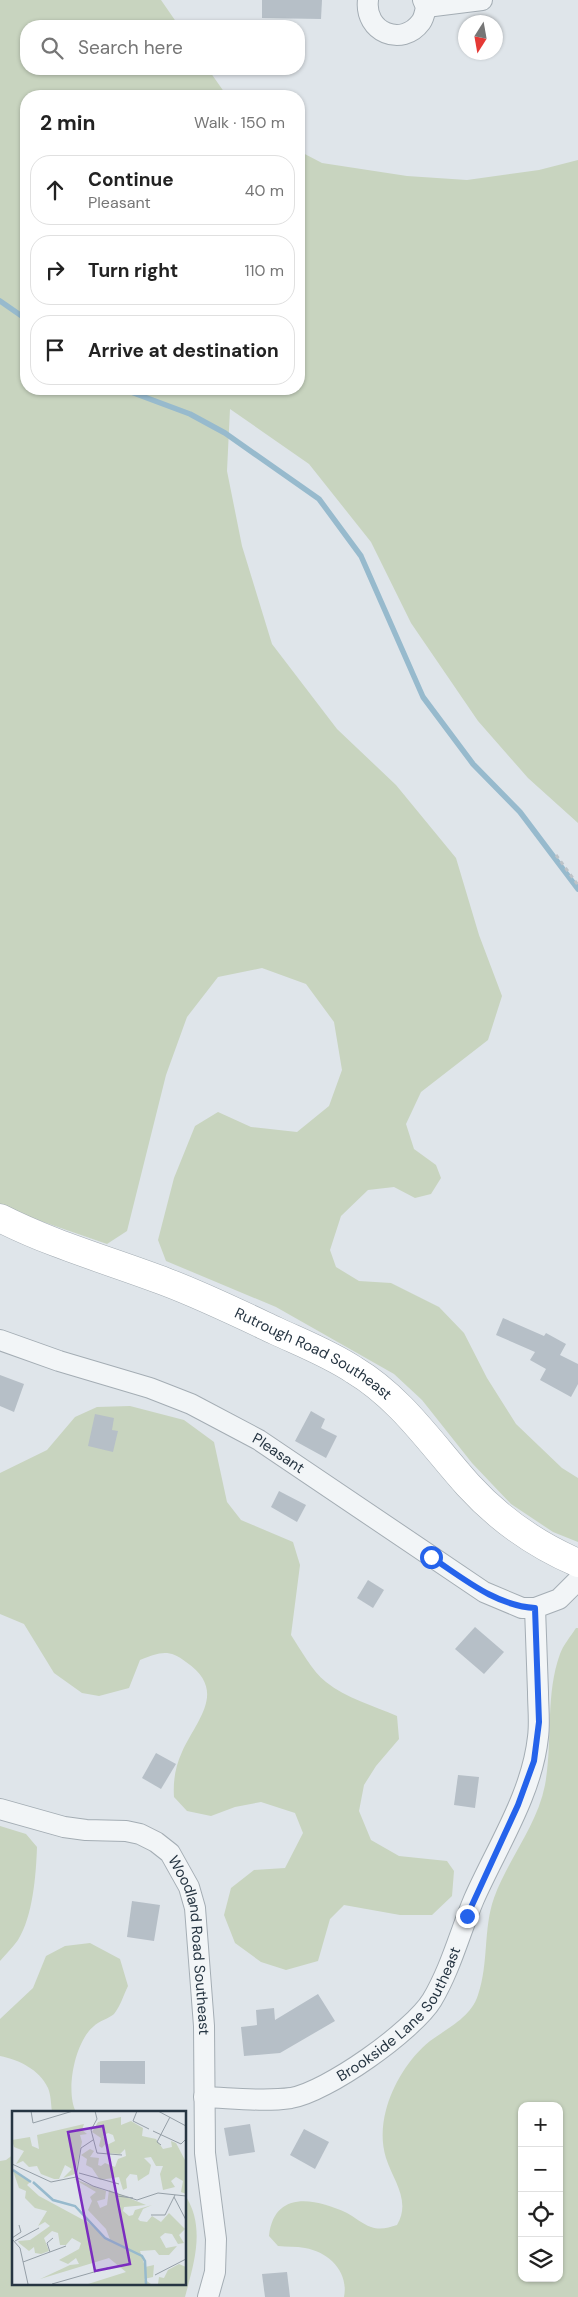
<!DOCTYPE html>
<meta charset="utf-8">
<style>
:root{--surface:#fff;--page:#f6f6f6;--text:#222;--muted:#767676;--line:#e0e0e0}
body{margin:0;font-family:"DM Sans",sans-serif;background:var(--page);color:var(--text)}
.controls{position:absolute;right:15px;bottom:15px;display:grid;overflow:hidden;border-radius:10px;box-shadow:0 1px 4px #0004}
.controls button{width:45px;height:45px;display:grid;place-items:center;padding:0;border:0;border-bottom:1px solid var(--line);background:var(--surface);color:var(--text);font:25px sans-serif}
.compass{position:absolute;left:458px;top:15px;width:45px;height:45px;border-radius:50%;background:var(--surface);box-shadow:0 1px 4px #0004;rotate:191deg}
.stop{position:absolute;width:15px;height:15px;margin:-11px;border:4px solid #2563eb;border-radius:50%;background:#fff}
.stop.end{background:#2563eb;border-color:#fff;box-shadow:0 1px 5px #0008}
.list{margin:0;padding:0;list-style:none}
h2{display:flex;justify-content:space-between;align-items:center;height:65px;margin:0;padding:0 20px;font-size:21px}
h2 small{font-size:16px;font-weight:400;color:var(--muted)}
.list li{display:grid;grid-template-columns:32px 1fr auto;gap:15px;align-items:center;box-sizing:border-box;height:70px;margin:0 10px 10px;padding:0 10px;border:1px solid var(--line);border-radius:20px}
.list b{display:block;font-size:19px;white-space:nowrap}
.list p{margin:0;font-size:16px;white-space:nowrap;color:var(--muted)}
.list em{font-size:16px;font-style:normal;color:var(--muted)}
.icon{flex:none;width:28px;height:28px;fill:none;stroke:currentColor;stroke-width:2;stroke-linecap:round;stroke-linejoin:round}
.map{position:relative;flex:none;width:578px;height:2297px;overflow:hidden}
.search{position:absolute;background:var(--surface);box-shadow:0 1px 4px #0004;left:20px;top:20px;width:285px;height:55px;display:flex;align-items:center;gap:12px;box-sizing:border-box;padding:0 18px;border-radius:20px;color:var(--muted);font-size:19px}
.panel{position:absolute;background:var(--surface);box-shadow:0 1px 4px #0004;left:20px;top:90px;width:285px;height:305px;border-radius:20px}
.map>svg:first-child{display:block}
</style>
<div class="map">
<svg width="578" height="2297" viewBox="0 0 578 2297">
<rect width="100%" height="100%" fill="#dfe5ea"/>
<g fill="#c8d4bf" fill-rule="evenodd">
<polygon points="0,0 161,0 179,26 26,26 26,69 208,69 227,96 26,96 26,389 299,389 299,151 322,163 407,176 467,180 539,170 578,160 578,823 528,778 478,721 411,623 371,542 309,464 230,409 227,471 242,546 272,644 337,729 396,785 456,858 479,935 502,996 488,1040 421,1092 406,1124 414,1149 436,1165 441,1178 431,1194 415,1198 394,1187 368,1190 341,1216 330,1250 336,1267 359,1281 391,1283 439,1307 464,1333 487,1378 516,1424 562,1468 578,1478 578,1542 553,1532 511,1504 472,1463 422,1400 394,1374 276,1307 166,1261 158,1240 174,1178 195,1126 218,1112 251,1127 297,1132 329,1106 342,1070 334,1022 306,984 262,968 218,977 187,1017 166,1075 127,1231 107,1244 0,1207"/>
<path d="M130,1406L184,1420L214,1442L227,1502L241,1520L293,1542L300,1565L291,1635C301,1650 312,1671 326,1682C346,1698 374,1706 397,1716L399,1739L376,1766L364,1785L359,1811L371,1840L399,1856L447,1861L454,1871L452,1896L432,1915H400L344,1905L330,1919L318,1961L286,1970L261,1962L235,1943L224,1915L231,1888L254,1870L285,1868L303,1833L295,1813L261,1802L235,1807L211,1816L187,1811L174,1797C173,1782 175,1767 182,1752C197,1719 228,1691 186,1662C168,1648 159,1653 140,1660L129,1688L99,1696L82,1693L54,1673L24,1624L0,1614V1473L47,1450L75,1417L97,1407Z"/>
<path d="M576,1628H578V2297H344C349,2272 329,2252 305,2248C296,2246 287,2247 278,2246L269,2236C274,2190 315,2198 347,2213C355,2217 362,2224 371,2227C380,2230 388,2228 397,2225C411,2201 394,2182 386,2158C381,2142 382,2125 386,2110C393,2084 409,2058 430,2041C448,2028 471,2017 478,1995C489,1963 483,1929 494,1898C508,1859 537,1826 545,1785C553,1742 545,1695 560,1654C563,1645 571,1636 576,1628ZM522,2106H559V2278H522Z"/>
<path d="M0,1826L26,1834L37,1847C36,1875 33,1916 18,1940C13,1947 6,1954 0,1961Z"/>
<path d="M90,1943L120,1959L128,1986C124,1994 120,2007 114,2014C108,2019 99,2021 94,2026C75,2041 65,2091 76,2112H52C51,2105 51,2095 48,2088C39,2069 19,2060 0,2056V2019L33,1988L46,1956L65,1946Z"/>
<path d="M14,2154V2283H185V2195C206,2227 194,2263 185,2297H0V2161L6,2160Z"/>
</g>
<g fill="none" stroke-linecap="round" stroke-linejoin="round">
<g stroke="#97bacd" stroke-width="5.5">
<polyline points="0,301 26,319"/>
<polyline points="123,389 190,414 225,433 319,499 361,556 423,697 473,764 520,812 578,889"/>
</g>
</g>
<g fill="#b6bfc7">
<polygon points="262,0 322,0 321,19 262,18"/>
<polygon points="503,1318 544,1336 546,1333 566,1344 560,1355 578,1364 578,1384 571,1397 540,1380 546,1369 530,1360 535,1352 496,1335"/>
<polygon points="0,1375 24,1384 14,1412 0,1406"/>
<polygon points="311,1411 325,1419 321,1428 337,1436 326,1458 295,1441"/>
<polygon points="95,1414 114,1418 112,1430 118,1431 113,1452 88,1446"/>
<polygon points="279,1491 306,1505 297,1522 271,1507"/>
<polygon points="368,1580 384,1590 373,1608 357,1598"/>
<polygon points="475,1627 504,1652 484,1674 455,1649"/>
<polygon points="156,1753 176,1764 161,1789 142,1778"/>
<polygon points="458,1775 479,1777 475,1808 454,1805"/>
<polygon points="132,1901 160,1905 154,1941 127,1937"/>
<polygon points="318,1994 335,2021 280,2053 244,2056 241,2027 257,2025 256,2010 274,2008 275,2020"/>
<polygon points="100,2061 145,2061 145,2084 100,2083"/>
<polygon points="250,2124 255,2152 229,2156 224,2128"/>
<polygon points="304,2129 329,2142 315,2169 290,2155"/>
<polygon points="287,2272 290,2297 265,2297 262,2274"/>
</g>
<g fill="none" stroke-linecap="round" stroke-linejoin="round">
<g stroke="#a4adb4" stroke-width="22">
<g id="street">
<path d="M368,0C364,32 402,48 421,22C424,18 425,12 426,7L423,0"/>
<polyline points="426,7 482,0"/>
<path id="s1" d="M0,1340L59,1361L150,1388L191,1404L259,1440L484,1592L522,1608H535"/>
<path id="s2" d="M0,1809L64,1827L86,1830L126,1831L140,1834L156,1842L170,1853L189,1887L195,1908L204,2026L205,2153L216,2239L215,2272L208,2297"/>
<path id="s3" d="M204,2097C232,2098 263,2102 291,2098C327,2092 413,2031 432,2000C451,1968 460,1932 474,1899C497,1847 532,1794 538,1737C540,1722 538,1707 538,1692C537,1664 536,1636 535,1608L559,1599L578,1580"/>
</g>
</g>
<g stroke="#a4adb4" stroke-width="29">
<g id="secondary">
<path id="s4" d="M0,1218C53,1245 111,1261 166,1282C203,1296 240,1314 276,1331C302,1343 330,1354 354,1370C401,1398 432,1445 468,1485C498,1518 536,1545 578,1563"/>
</g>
</g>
<polyline stroke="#bdc3c8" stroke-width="3" stroke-dasharray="4 4" stroke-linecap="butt" points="556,855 578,885"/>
<use href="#street" stroke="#f2f5f7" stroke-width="20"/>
<use href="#secondary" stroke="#fff" stroke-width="28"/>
</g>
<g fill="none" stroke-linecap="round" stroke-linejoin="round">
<path stroke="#2563eb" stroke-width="6" d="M431,1557C463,1578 496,1606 535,1608L539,1722L534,1761L518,1805L467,1916"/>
</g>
<g text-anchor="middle" stroke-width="4" stroke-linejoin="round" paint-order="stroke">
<g font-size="15" fill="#263542" stroke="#eff3f7">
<text dy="5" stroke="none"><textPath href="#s4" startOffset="342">Rutrough Road Southeast</textPath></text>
<text dy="5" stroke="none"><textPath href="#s1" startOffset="302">Pleasant</textPath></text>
<text dy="5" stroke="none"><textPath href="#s2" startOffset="275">Woodland Road Southeast</textPath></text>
<text dy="5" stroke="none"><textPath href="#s3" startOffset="229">Brookside Lane Southeast</textPath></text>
</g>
</g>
<g transform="translate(12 2111)">
<rect width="174" height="174" fill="#dfe5ea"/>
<path d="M109,6V14L119,10L131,17L130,25L144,28L151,38L160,36L159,30L164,32L174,51V83L169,81L171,70L164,66L159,70L163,76L151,79L148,63L151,55H144L139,46L132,47L139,54L137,63L126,70L125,64L118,63L114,68L115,77L111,79L107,66L88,69L80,57L74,54L75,48L69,44L78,38L82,40L78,46L87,47L86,54L89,55L93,52L103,56L106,48L114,45L113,38L108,43L94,42L95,34L103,30L101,24L96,22L91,25L95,31L90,37L87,35L89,27L80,21L86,11ZM72,13L70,19L75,23L68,24L70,31L63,63L51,67L60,58L53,54L47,68H42L29,63L25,55L17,56L11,50L4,53L12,40L2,36L0,29L18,26L20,35L27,38L25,24ZM1,60L18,71L15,74L27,85L77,112L99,131L94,118L76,99L80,90L78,86L84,81L60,67L94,80L93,88L85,90L88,97L95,94L97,79L134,94L112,96L111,100L117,105L121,104L123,99L140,94L131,98L126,108L128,110L135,111L140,105L149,111L157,102L173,118L167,124L172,132L166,133L160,123L153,122L148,126L154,137L165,135L157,144H147L143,139L128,140L133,156L142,154L141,166L132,168L139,173H76L114,161L97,147L28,168L58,154L67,153L64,147L56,153L47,149L67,138L69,132L60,127L54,134H48L46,122L40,120L32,127L37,140L29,143L23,142L22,136L17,140L7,132L6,130L18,129L38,115L33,111L26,115L35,100L23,97L13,87L14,80L7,77ZM167,153L174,156V173H146L147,166L152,167L156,159Z" fill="#c8d4bf"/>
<path fill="none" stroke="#97bacd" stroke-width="2.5" d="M1,59L19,71M21,71L41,89L63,95L93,127L130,145L133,150L134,173"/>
<path fill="none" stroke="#959fa7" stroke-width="1" d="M19,0L21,12L61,0M83,0L85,8L79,19L85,42L110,44M125,0L121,10L137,18M146,0L174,15M141,20L169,33L174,28M149,34L145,31L158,6M0,53L39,71L64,66L81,75L125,89L146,82L174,85M67,62L107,73M64,66L69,37L81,29M105,85L121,87M162,86L174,109M139,104H153L163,84M0,127L9,121L7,114M0,128L8,137L16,173M3,130L27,117M38,141L35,132L41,127M11,151L54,135M143,164L174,148M40,173L96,157L92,158"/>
<path fill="#7b2cbf" fill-opacity="0.15" stroke="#7b2cbf" stroke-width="2.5" d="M91,15L118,153L83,160L56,21Z"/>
<rect width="174" height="174" fill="none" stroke="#263542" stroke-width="2.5"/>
</g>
</svg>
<div class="controls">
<button>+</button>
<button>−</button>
<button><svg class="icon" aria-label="locate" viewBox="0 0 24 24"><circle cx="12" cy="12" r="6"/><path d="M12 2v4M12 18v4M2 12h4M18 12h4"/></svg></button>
<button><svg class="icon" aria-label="layers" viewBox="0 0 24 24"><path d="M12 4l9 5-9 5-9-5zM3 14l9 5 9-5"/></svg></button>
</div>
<svg class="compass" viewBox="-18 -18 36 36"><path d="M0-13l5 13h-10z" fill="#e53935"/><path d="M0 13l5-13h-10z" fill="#767676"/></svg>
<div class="stop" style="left:431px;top:1557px"></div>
<div class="stop end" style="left:467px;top:1916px"></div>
<div class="search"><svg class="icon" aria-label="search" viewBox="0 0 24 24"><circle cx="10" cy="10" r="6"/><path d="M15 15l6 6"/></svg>Search here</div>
<section class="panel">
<h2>2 min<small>Walk · 150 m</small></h2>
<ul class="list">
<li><svg class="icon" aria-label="ahead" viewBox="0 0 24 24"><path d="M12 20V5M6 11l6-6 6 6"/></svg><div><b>Continue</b><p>Pleasant</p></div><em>40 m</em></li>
<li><svg class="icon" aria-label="right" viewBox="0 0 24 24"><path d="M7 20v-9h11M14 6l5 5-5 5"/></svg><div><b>Turn right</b></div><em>110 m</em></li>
<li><svg class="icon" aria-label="arrive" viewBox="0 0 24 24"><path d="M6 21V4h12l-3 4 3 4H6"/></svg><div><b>Arrive at destination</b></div></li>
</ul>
</section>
</div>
